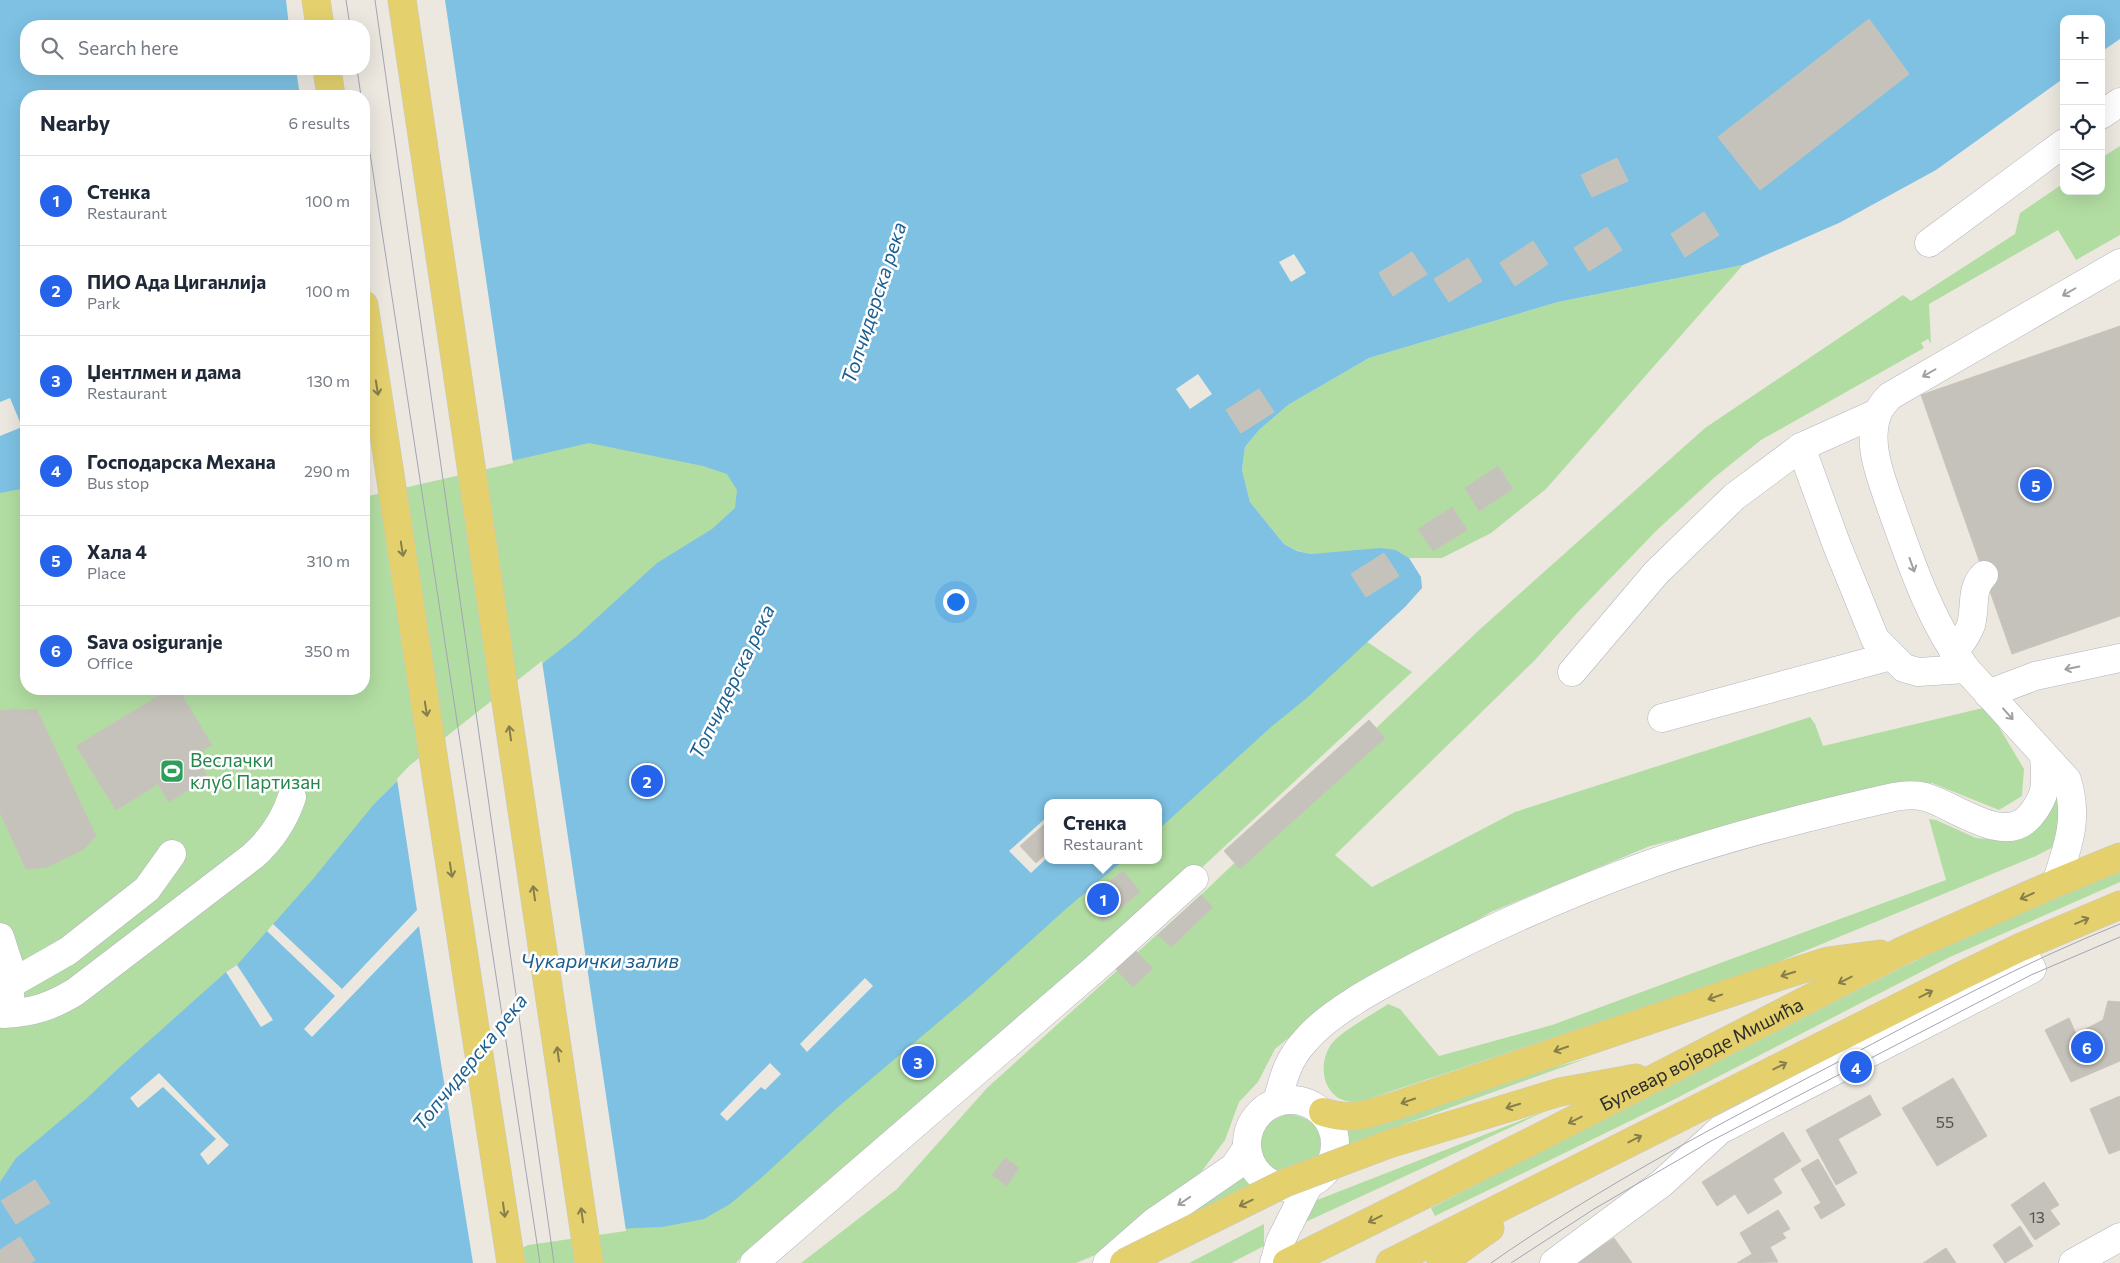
<!DOCTYPE html>
<meta charset="utf-8">
<style>
:root{--surface:#fff;--page:#f2f2f3;--text:#1f2937;--muted:#747a83;--line:#e0e1e3;--accent:#2563eb}
body{margin:0;font-family:Commissioner,sans-serif;background:var(--page);color:var(--text)}
.controls{position:absolute;right:15px;top:15px;display:grid;overflow:hidden;border-radius:10px;box-shadow:0 5px 20px #0002}
.controls button{width:45px;height:45px;display:grid;place-items:center;padding:0;border:0;border-bottom:1px solid var(--line);background:var(--surface);color:var(--text);font:25px sans-serif}
.you{position:absolute;left:955px;top:601px;width:18px;height:18px;margin:-12px;border:4px solid #fff;border-radius:50%;background:#1a73e8;box-shadow:0 0 0 8px #1a73e833}
.badge{display:grid;place-items:center;width:32px;height:32px;border-radius:50%;background:var(--accent);color:#fff;font-size:16px;font-weight:700}
.pin{position:absolute;translate:-50% -50%;border:2px solid #fff;box-shadow:0 1px 5px #0006}
.popup{position:absolute;left:1044px;top:799px;width:118px;height:65px;box-sizing:border-box;display:grid;place-content:center;border-radius:10px;background:var(--surface);filter:drop-shadow(0 1px 4px #0005);font-size:16px;white-space:nowrap;color:var(--muted)}
.popup b{font-size:19px;color:var(--text)}
.popup::after{content:'';position:absolute;left:50%;top:100%;margin-left:-10px;border:10px solid transparent;border-top-color:var(--surface)}
.list{margin:0;padding:0;list-style:none}
h2{display:flex;justify-content:space-between;align-items:center;height:65px;margin:0;padding:0 20px;font-size:21px}
h2 small{font-size:16px;font-weight:400;color:var(--muted)}
.list li{display:grid;grid-template-columns:32px 1fr auto;gap:15px;align-items:center;box-sizing:border-box;height:90px;padding:0 20px;border-top:1px solid var(--line)}
.list b{display:block;font-size:19px;white-space:nowrap}
.list p{margin:0;font-size:16px;white-space:nowrap;color:var(--muted)}
.list em{font-size:16px;font-style:normal;color:var(--muted)}
.icon{flex:none;width:28px;height:28px;fill:none;stroke:currentColor;stroke-width:2;stroke-linecap:round;stroke-linejoin:round}
.map{position:relative;flex:none;width:2120px;height:1263px;overflow:hidden}
.search{position:absolute;background:var(--surface);box-shadow:0 5px 20px #0002;left:20px;top:20px;width:350px;height:55px;display:flex;align-items:center;gap:12px;box-sizing:border-box;padding:0 18px;border-radius:20px;color:var(--muted);font-size:19px}
.panel{position:absolute;background:var(--surface);box-shadow:0 5px 20px #0002;left:20px;top:90px;width:350px;height:605px;border-radius:20px}
.map>svg:first-child{display:block}
</style>
<div class="map">
<svg width="2120" height="1263" viewBox="0 0 2120 1263">
<rect width="100%" height="100%" fill="#ece8e0"/>
<g fill="#b2dda2" fill-rule="evenodd">
<polygon points="2120,146 2120,235 2076,260 2058,230 1929,304 1931,344 1928,339 1921,343 1924,348 1761,440 1715,477 1657,530 1577,613 1534,661 1335,855 1372,887 1515,812 1810,717 1815,724 1823,746 1987,707 2024,769 2022,796 1999,810 1932,783 1854,795 1650,846 1491,912 1314,1017 1275,1049 1258,1082 1239,1102 1225,1140 1202,1171 1100,1253 1076,1263 801,1263 897,1189 987,1088 1204,892 1478,631 1705,428 1903,295 1911,301 2015,234 2020,213 2064,183 2064,191 2101,191 2101,158"/>
<polygon points="1743,265 1546,489 1491,533 1442,558 1409,558 1396,550 1311,554 1298,551 1284,544 1250,502 1242,470 1245,447 1259,430 1288,405 1369,358 1558,302"/>
<path d="M859,300L1412,672L1195,874L977,1053L957,1082L862,1170L752,1245L736,1263H0V305H26V689H364V303ZM1048,803H1158V860H1048Z"/>
<path d="M2053,783L2059,796L2057,845L2036,856L1771,965L1386,1093C1376,1096 1362,1102 1352,1102C1322,1100 1316,1062 1333,1042C1342,1031 1375,1013 1388,1004L1400,1009L1439,1056L1552,1025L1946,880L1929,819L1936,820L1976,838L1998,840Z"/>
<polygon points="2120,870 2120,882 1950,957 1671,1101 1435,1216 1431,1208 1905,966 1970,935"/>
<polygon points="1588,1058 1344,1146 1340,1127"/>
<polygon points="1548,1110 1297,1226 1312,1202"/>
<path d="M1288,1114C1317,1117 1328,1137 1316,1163L1280,1174C1251,1157 1254,1123 1288,1114Z"/>
<polygon points="1247,1168 1257,1184 1130,1253"/>
<polygon points="1264,1224 1264,1246 1231,1263 1189,1263"/>
</g>
<path fill="#7ec1e3" fill-rule="evenodd" d="M0,0H2120V39L2101,52V19H2064V78L1936,170L1841,222L1743,265L1558,302L1369,358L1288,405L1259,430L1245,447L1242,470L1250,502L1284,544L1297,551L1311,554L1381,548L1396,550L1409,558L1421,577L1422,588L1405,607L1308,697L1271,727L1158,830V803H1048V860H1124L1067,908L973,993L838,1107L760,1179L730,1204L704,1219L662,1227L613,1229L527,1243L492,1263H0V1182L16,1158L85,1100L122,1065L226,972L237,965L313,879L374,804L411,768L576,637L657,563L712,529L735,508L737,490L727,474L703,466L589,443L364,495V96H26V488L0,493ZM26,26H364V69H26Z"/>
<g fill="#ece8e0">
<polygon points="286,0 445,0 513,463 364,497 364,96 300,96 296,69 364,69 364,26 289,26"/>
<polygon points="1294,254 1306,273 1291,282 1279,262"/>
<polygon points="1198,374 1212,394 1190,409 1176,389"/>
<polygon points="10,398 22,427 0,436 0,402"/>
<polygon points="542,661 626,1231 528,1245 500,1259 496,1263 473,1263 419,926 312,1037 304,1029 335,996 267,931 273,924 342,989 417,910 397,779 409,766"/>
<polygon points="1048,816 1048,857 1031,873 1009,851"/>
<polygon points="237,965 273,1020 261,1027 226,972"/>
<polygon points="865,978 873,986 807,1052 800,1044"/>
<polygon points="770,1063 781,1074 765,1090 761,1087 727,1121 720,1114"/>
<polygon points="159,1073 229,1145 208,1165 200,1154 216,1139 163,1087 138,1108 130,1098"/>
</g>
<g fill="#c5c2bb" stroke="#c8c4b9">
<polygon points="1869,19 1909,74 1760,190 1718,137"/>
<polygon points="1617,158 1628,181 1592,197 1581,175"/>
<polygon points="1704,212 1719,235 1685,257 1671,234"/>
<polygon points="1607,227 1622,250 1589,271 1574,248"/>
<polygon points="1533,241 1548,264 1515,286 1500,263"/>
<polygon points="1412,252 1427,274 1393,296 1379,273"/>
<polygon points="1468,258 1482,281 1449,302 1434,279"/>
<polygon points="2120,326 2120,616 2012,654 1921,395"/>
<polygon points="1259,389 1274,412 1241,433 1226,410"/>
<polygon points="1498,466 1513,489 1479,511 1465,488"/>
<polygon points="1452,507 1467,530 1433,551 1418,529"/>
<polygon points="1384,553 1399,576 1366,597 1351,574"/>
<polygon points="170,689 178,689 212,745 195,755 208,778 169,802 158,784 116,810 76,746"/>
<polygon points="15,709 37,710 96,836 84,849 47,867 26,869 0,813 0,711"/>
<polygon points="1369,720 1385,738 1240,869 1224,851"/>
<polygon points="1048,821 1048,852 1036,863 1020,846"/>
<polygon points="1123,871 1140,892 1103,922 1086,900"/>
<polygon points="1201,895 1213,907 1171,947 1158,935"/>
<polygon points="1133,948 1153,968 1133,987 1114,967"/>
<polygon points="2108,1001 2120,1002 2120,1061 2071,1082 2045,1030 2069,1018 2076,1034 2103,1020"/>
<polygon points="1953,1078 1987,1136 1937,1166 1902,1108"/>
<polygon points="1870,1095 1881,1115 1838,1139 1857,1173 1836,1185 1806,1130"/>
<polygon points="2120,1096 2120,1150 2109,1154 2090,1109"/>
<polygon points="1783,1132 1801,1161 1773,1179 1782,1193 1766,1203 1739,1159"/>
<polygon points="1005,1158 1019,1168 1007,1186 992,1175"/>
<polygon points="1739,1159 1766,1203 1748,1214 1735,1194 1717,1206 1702,1182"/>
<polygon points="1818,1159 1845,1205 1821,1219 1814,1207 1821,1203 1801,1169"/>
<polygon points="35,1180 50,1203 16,1224 1,1201"/>
<polygon points="2044,1182 2059,1205 2050,1210 2060,1224 2035,1240 2011,1205"/>
<polygon points="1778,1210 1790,1229 1782,1233 1786,1238 1770,1247 1778,1262 1737,1263 1752,1254 1740,1233"/>
<polygon points="2020,1226 2033,1246 2005,1263 1993,1245"/>
<polygon points="20,1237 35,1260 31,1263 0,1263 0,1250"/>
<polygon points="1614,1238 1632,1263 1579,1263 1578,1262"/>
<polygon points="1946,1248 1956,1263 1923,1263"/>
</g>
<g fill="none" stroke-linecap="round" stroke-linejoin="round">
<g stroke="#b3b5be" stroke-width="29">
<g id="minor">
<polyline points="2101,115 2120,102"/>
<polyline points="1929,243 2064,143"/>
<polyline points="1801,447 1836,543 1875,639 1904,668 1918,672 1966,669"/>
<path d="M1953,651C1961,644 1967,635 1971,625C1976,607 1970,589 1984,575"/>
<polyline points="1572,672 1656,573 1734,497 1801,447 1877,413"/>
<polyline points="1988,694 2035,676 2120,658"/>
<polyline points="1662,718 1891,656"/>
<path d="M2056,883C2068,846 2079,818 2067,780L1966,669C1930,621 1911,563 1891,507C1883,483 1871,455 1874,429C1875,415 1880,406 1890,396L2120,263"/>
<polyline points="0,937 11,971 10,999"/>
<polyline points="12,983 68,951 147,889 172,854"/>
<path d="M4,1014C34,1012 50,1007 75,992L253,856C272,839 284,821 292,797"/>
<circle cx="1291" cy="1144" r="44"/>
<path d="M1277,1102C1283,1079 1288,1059 1305,1041C1331,1010 1385,983 1421,964C1495,926 1571,892 1650,864C1728,836 1814,815 1894,797C1904,795 1915,794 1925,797C1953,804 2004,847 2030,816C2048,795 2046,782 2044,756"/>
<polyline points="754,1263 1097,967 1194,879"/>
<polyline points="1107,1263 1154,1222 1234,1167 1247,1148"/>
<polyline points="1274,1263 1280,1242 1309,1184"/>
<polyline points="1554,1263 1662,1183 1720,1130 2032,969 2021,947"/>
<polyline points="2073,1263 2120,1237"/>
</g>
</g>
<g stroke="#c8c8c8" stroke-width="29">
<g id="major">
<polyline points="316,0 320,26"/>
<polyline points="402,0 589,1263"/>
<polyline points="327,69 331,96"/>
<polyline points="364,305 511,1263"/>
<polyline points="1560,1092 1636,1078"/>
<path d="M1323,1112C1354,1122 1369,1113 1398,1105L1762,982L1828,961L1880,954"/>
<path id="s1" d="M1287,1263L1540,1137L1904,950L2056,883L2120,857"/>
<polyline points="1390,1263 1961,976 2021,947 2120,905"/>
<polyline points="1441,1263 1490,1228"/>
</g>
</g>
<use href="#minor" stroke="#fff" stroke-width="28"/>
<use href="#major" stroke="#e4d16d" stroke-width="28"/>
<g stroke="#a3a4b4" stroke-width="1">
<polyline points="346,0 350,26"/>
<polyline points="375,0 554,1263"/>
<polyline points="357,69 361,96"/>
<polyline points="364,114 540,1263"/>
<path d="M1491,1263C1601,1186 1719,1124 1838,1062C1931,1013 2022,963 2120,924"/>
<polyline points="1511,1263 1594,1209 1711,1141 2031,975 2120,937"/>
</g>
<g stroke="#c8c8c8" stroke-width="29" stroke-linecap="butt">
<polyline id="major-bridge" points="1124,1263 1285,1183 1389,1144 1560,1092"/>
</g>
<use href="#major-bridge" stroke="#e4d16d" stroke-width="28"/>
</g>
<defs><path id="oneway-shaft" d="M-6 0H5M1.5-3L5.5 0L1.5 3" fill="none" stroke-width="1.6" stroke-linecap="round" stroke-linejoin="round" transform="scale(1.25)"/></defs>
<g stroke="#a0a0a0">
<use href="#oneway-shaft" transform="translate(2069 292) rotate(150)"/>
<use href="#oneway-shaft" transform="translate(1929 373) rotate(150)"/>
<use href="#oneway-shaft" transform="translate(1912 565) rotate(70)"/>
<use href="#oneway-shaft" transform="translate(2072 668) rotate(168)"/>
<use href="#oneway-shaft" transform="translate(2008 714) rotate(48)"/>
<use href="#oneway-shaft" transform="translate(1184 1201) rotate(146)"/>
</g>
<g stroke="#887e4c">
<use href="#oneway-shaft" transform="translate(377 388) rotate(81)"/>
<use href="#oneway-shaft" transform="translate(402 549) rotate(81)"/>
<use href="#oneway-shaft" transform="translate(426 709) rotate(81)"/>
<use href="#oneway-shaft" transform="translate(510 733) rotate(-98)"/>
<use href="#oneway-shaft" transform="translate(451 870) rotate(81)"/>
<use href="#oneway-shaft" transform="translate(534 893) rotate(-98)"/>
<use href="#oneway-shaft" transform="translate(2027 896) rotate(156)"/>
<use href="#oneway-shaft" transform="translate(2082 921) rotate(-23)"/>
<use href="#oneway-shaft" transform="translate(1788 974) rotate(163)"/>
<use href="#oneway-shaft" transform="translate(1845 980) rotate(153)"/>
<use href="#oneway-shaft" transform="translate(1926 994) rotate(-27)"/>
<use href="#oneway-shaft" transform="translate(1715 997) rotate(161)"/>
<use href="#oneway-shaft" transform="translate(1561 1049) rotate(161)"/>
<use href="#oneway-shaft" transform="translate(558 1054) rotate(-98)"/>
<use href="#oneway-shaft" transform="translate(1780 1066) rotate(-27)"/>
<use href="#oneway-shaft" transform="translate(1408 1101) rotate(161)"/>
<use href="#oneway-shaft" transform="translate(1513 1106) rotate(163)"/>
<use href="#oneway-shaft" transform="translate(1575 1120) rotate(153)"/>
<use href="#oneway-shaft" transform="translate(1635 1139) rotate(-27)"/>
<use href="#oneway-shaft" transform="translate(1246 1203) rotate(154)"/>
<use href="#oneway-shaft" transform="translate(504 1210) rotate(82)"/>
<use href="#oneway-shaft" transform="translate(582 1215) rotate(-98)"/>
<use href="#oneway-shaft" transform="translate(1375 1219) rotate(153)"/>
</g>
<defs>
<g id="stadium-square" transform="scale(1.25)"><rect x="-9" y="-9" width="18" height="18" rx="4" fill="#2e9e5b" stroke="#fff"/><path d="M0-5a6.5 5 0 1 0 0 10a6.5 5 0 1 0 0-10ZM-3.5-1.8h7v3.6h-7Z" fill="#fff"/></g>
</defs>
<g fill-rule="evenodd">
<use href="#stadium-square" x="172" y="771"/>
</g>
<g text-anchor="middle" stroke-width="5" stroke-linejoin="round" paint-order="stroke">
<g font-size="16" fill="#525250">
<text x="1945" y="1128">55</text>
<text x="2037" y="1223">13</text>
</g>
<g font-size="19" fill="#27864d" stroke="#fff" text-anchor="start">
<text x="190" y="767">Веслачки<tspan x="190" dy="22">клуб Партизан</tspan></text>
</g>
<g font-size="19" fill="#2c2c2c" stroke="#fff">
<text dy="7" stroke="none"><textPath href="#s1" startOffset="464">Булевар војводе Мишића</textPath></text>
</g>
<g font-size="20" font-style="italic" fill="#1b5f91" stroke="#fff">
<text transform="translate(874 303) rotate(-72)" y="7">Топчидерска река</text>
<text transform="translate(732 682) rotate(-64)" y="7">Топчидерска река</text>
<text x="600" y="968">Чукарички залив</text>
<text transform="translate(470 1062) rotate(-51)" y="7">Топчидерска река</text>
</g>
</g>
</svg>
<div class="controls">
<button>+</button>
<button>−</button>
<button><svg class="icon" aria-label="locate" viewBox="0 0 24 24"><circle cx="12" cy="12" r="6"/><path d="M12 2v4M12 18v4M2 12h4M18 12h4"/></svg></button>
<button><svg class="icon" aria-label="layers" viewBox="0 0 24 24"><path d="M12 4l9 5-9 5-9-5zM3 14l9 5 9-5"/></svg></button>
</div>
<div class="you"></div>
<div class="pin badge" style="left:1103px;top:899px">1</div>
<div class="popup"><b>Стенка</b>Restaurant</div>
<div class="pin badge" style="left:647px;top:781px">2</div>
<div class="pin badge" style="left:918px;top:1062px">3</div>
<div class="pin badge" style="left:1856px;top:1067px">4</div>
<div class="pin badge" style="left:2036px;top:485px">5</div>
<div class="pin badge" style="left:2087px;top:1047px">6</div>
<div class="search"><svg class="icon" aria-label="search" viewBox="0 0 24 24"><circle cx="10" cy="10" r="6"/><path d="M15 15l6 6"/></svg>Search here</div>
<section class="panel">
<h2>Nearby<small>6 results</small></h2>
<ul class="list">
<li><span class="badge">1</span><div><b>Стенка</b><p>Restaurant</p></div><em>100 m</em></li>
<li><span class="badge">2</span><div><b>ПИО Ада Циганлија</b><p>Park</p></div><em>100 m</em></li>
<li><span class="badge">3</span><div><b>Џентлмен и дама</b><p>Restaurant</p></div><em>130 m</em></li>
<li><span class="badge">4</span><div><b>Господарска Механа</b><p>Bus stop</p></div><em>290 m</em></li>
<li><span class="badge">5</span><div><b>Хала 4</b><p>Place</p></div><em>310 m</em></li>
<li><span class="badge">6</span><div><b>Sava osiguranje</b><p>Office</p></div><em>350 m</em></li>
</ul>
</section>
</div>
